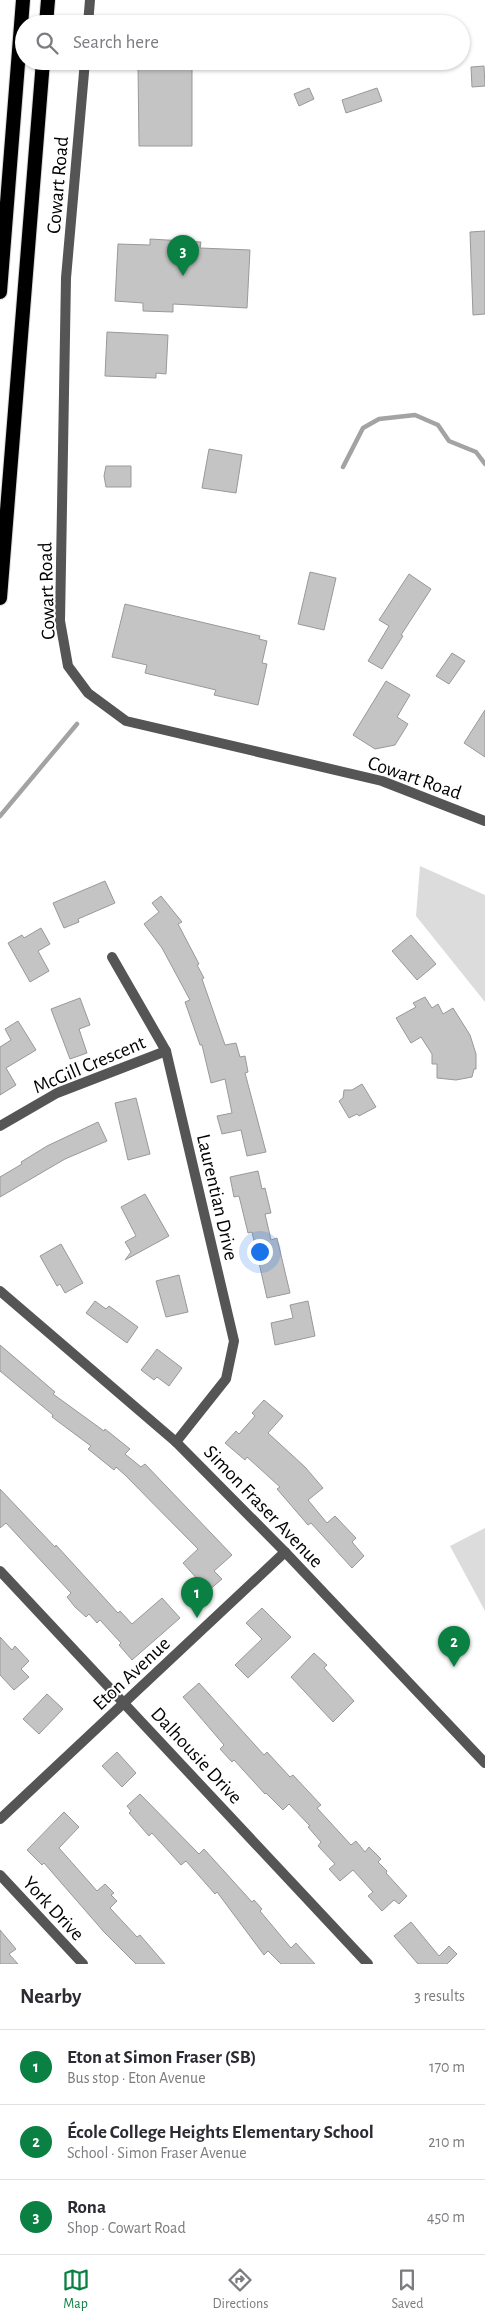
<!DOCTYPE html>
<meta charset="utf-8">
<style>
:root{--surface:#fff;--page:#f7f7f7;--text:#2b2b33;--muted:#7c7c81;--line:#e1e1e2;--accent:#0b8043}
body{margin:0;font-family:"Alegreya Sans",sans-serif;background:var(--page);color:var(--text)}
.you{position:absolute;left:259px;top:1251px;width:18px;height:18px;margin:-12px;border:4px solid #fff;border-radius:50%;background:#1a73e8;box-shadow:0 0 0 8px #1a73e833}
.badge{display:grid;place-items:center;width:32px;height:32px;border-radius:50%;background:var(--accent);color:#fff;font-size:16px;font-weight:700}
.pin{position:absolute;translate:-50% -41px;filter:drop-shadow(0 1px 2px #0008)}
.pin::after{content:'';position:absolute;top:26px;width:18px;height:15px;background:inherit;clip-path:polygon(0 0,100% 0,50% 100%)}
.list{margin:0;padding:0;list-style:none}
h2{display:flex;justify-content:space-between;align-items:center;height:65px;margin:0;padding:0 20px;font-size:21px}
h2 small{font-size:16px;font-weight:400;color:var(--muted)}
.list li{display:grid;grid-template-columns:32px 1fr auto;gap:15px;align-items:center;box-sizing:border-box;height:75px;padding:0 20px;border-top:1px solid var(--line)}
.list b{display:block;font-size:19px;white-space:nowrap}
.list p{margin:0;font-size:16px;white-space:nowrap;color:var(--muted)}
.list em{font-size:16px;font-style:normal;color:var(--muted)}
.icon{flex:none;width:28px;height:28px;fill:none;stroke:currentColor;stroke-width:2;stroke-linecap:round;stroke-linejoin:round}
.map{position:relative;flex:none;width:485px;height:1964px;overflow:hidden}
.search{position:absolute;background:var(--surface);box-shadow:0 1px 4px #0004;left:15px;right:15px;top:15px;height:55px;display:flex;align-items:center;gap:12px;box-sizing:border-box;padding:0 18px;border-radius:28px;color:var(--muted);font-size:19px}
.sheet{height:290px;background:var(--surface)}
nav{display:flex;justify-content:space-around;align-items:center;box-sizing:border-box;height:70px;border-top:1px solid var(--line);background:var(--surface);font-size:14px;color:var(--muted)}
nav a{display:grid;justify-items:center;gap:2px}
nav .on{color:var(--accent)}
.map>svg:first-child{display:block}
</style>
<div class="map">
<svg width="485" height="1964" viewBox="0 0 485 1964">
<rect width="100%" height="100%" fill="#fff"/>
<g fill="#dcdcdc">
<polygon points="420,866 485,895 485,1002 416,916"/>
<polygon points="485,1528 485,1611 450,1546"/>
</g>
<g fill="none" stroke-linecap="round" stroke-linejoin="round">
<g stroke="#a3a3a3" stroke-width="4.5">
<polyline points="343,467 363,428 379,419 415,415 438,425 449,441 476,452 485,464"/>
<polyline points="0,816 77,724"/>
</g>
</g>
<g fill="#c4c4c4" stroke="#999">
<polygon points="138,65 192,65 192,146 139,146"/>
<polygon points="484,66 485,86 472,87 471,67"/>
<polygon points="309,88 314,99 299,106 294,94"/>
<polygon points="377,88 382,101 346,113 342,100"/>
<polygon points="485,231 485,314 473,315 470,232"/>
<polygon points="150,239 201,242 200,248 250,250 247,308 173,304 173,312 143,311 143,303 115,301 118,244 150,245"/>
<polygon points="107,332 168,335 166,374 156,373 156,378 105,376"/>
<polygon points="209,449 242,455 236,493 202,488"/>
<polygon points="106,466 131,466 131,487 106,487 104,476"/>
<polygon points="310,572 336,578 324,630 298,624"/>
<polygon points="409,574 431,589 401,635 403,636 382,669 368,661 389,626 379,620"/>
<polygon points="125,604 260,636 259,639 267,641 262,663 267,664 258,705 214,695 216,690 145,673 147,665 112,657"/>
<polygon points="452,653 465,661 449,684 436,676"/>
<polygon points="386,681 410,695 397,717 408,724 395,745 375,749 353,735"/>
<polygon points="485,710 485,757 464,743"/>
<polygon points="105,881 115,903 78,919 79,922 64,928 53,903"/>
<polygon points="161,896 182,922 178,924 199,964 197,965 204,978 202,979 225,1045 236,1043 240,1057 245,1056 248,1072 245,1073 266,1152 247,1156 241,1130 222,1134 217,1116 232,1113 225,1079 211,1083 202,1045 200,1045 185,1002 190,1000 162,948 144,924 159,912 152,903"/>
<polygon points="41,928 50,944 38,951 49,971 30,982 8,943 22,935 24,938"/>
<polygon points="411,935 436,964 417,980 392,951"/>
<polygon points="425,997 432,1008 438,1004 443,1014 453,1008 470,1035 476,1054 476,1069 474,1069 472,1077 456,1080 437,1078 437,1064 432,1064 432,1054 421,1037 411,1043 396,1018 416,1007 413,1003"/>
<polygon points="80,998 90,1025 79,1029 87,1053 70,1059 51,1009"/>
<polygon points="18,1021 36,1050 6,1068 16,1085 0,1095 0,1047 11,1040 5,1029"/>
<polygon points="362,1084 376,1107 359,1116 357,1114 349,1118 339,1101 343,1098 344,1090 352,1090"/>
<polygon points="136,1098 150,1154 128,1160 115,1103"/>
<polygon points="98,1122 107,1141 65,1159 0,1197 0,1177 22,1164 21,1162 47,1146"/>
<polygon points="258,1171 262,1189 265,1188 271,1213 265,1214 271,1240 277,1238 290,1293 267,1298 252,1232 248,1233 239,1196 234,1197 230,1177"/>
<polygon points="145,1194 169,1236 125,1260 131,1252 125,1242 136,1236 121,1207"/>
<polygon points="61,1244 83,1283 65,1293 60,1284 57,1286 40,1256"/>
<polygon points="179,1275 188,1312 166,1317 156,1281"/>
<polygon points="95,1301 106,1309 109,1306 138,1327 127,1343 86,1313"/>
<polygon points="308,1301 315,1336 275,1345 271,1323 293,1318 290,1305"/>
<polygon points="0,1345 55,1392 53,1394 104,1431 105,1429 130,1449 125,1454 141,1467 145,1464 232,1555 214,1571 222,1579 208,1591 183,1563 198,1549 125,1475 116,1467 114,1470 88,1449 91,1446 52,1417 53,1415 0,1371"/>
<polygon points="157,1349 182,1368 169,1386 157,1377 154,1380 141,1370"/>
<polygon points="264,1400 283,1416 268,1433 305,1467 323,1488 308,1500 327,1523 335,1516 356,1538 352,1542 364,1556 352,1568 311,1523 308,1525 277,1489 280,1487 247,1457 245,1460 225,1443 236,1431 239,1434 255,1416 252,1413"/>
<polygon points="0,1489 55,1547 56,1545 118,1613 120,1611 132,1624 162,1598 180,1618 132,1660 119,1645 121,1643 100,1620 97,1623 89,1614 86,1617 75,1607 67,1597 71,1593 6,1523 0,1528"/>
<polygon points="262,1608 291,1637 248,1678 235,1665 262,1639 246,1623"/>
<polygon points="0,1637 12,1650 15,1646 29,1661 21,1669 29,1677 14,1690 0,1675"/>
<polygon points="314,1653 327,1665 324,1668 354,1701 333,1722 291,1677"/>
<polygon points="199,1683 264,1755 267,1752 290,1777 293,1775 321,1805 317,1808 351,1845 356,1841 365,1852 369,1847 381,1859 378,1862 387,1871 386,1873 407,1896 399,1904 394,1900 382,1911 368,1896 373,1892 353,1870 340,1881 329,1869 335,1864 318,1846 321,1842 308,1827 310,1826 289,1804 283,1810 266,1793 265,1794 234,1760 232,1762 220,1749 224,1745 183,1697"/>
<polygon points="47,1694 63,1709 39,1734 23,1719"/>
<polygon points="117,1752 136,1773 122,1787 102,1766"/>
<polygon points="140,1794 199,1854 204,1849 252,1902 254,1900 262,1909 260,1911 291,1948 296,1943 315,1964 281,1964 268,1951 264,1955 217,1892 215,1894 186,1861 181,1865 152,1833 149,1836 129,1813 131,1811 127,1806"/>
<polygon points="64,1812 79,1827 59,1848 97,1891 105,1884 114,1893 111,1895 117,1901 110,1908 137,1937 140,1935 165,1964 136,1964 104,1932 44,1863 42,1865 27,1850"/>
<polygon points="411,1922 439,1956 449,1946 457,1954 447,1964 418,1964 394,1936"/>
<polygon points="0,1930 16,1949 9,1954 18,1964 0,1964"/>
</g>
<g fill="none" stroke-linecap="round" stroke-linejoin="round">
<g stroke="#dbdbdb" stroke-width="16">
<g id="trunk">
<polyline points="46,24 48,0"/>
<polyline points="0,292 23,0"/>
<polyline points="0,598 43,61"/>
</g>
</g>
<g stroke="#555" stroke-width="10">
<polyline points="112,957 166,1051 234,1341 226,1379 176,1442"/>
<polyline points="0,1126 57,1093 166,1051"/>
<polyline points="0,1571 368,1964"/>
<polyline points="0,1819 285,1552"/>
<polyline points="0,1875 83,1964"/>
</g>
<g stroke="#555" stroke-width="10">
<polyline points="88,24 90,0"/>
<polyline points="85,61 66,278 60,621 68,666 88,693 126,721 382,781 485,821"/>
<polyline points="0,1291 176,1442 285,1552 485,1763"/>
</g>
<use href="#trunk" stroke="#000" stroke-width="14"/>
</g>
<g text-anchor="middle" stroke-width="4" stroke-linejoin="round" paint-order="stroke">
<g font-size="20" fill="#000" stroke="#fff">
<text transform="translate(57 185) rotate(-85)" y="7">Cowart Road</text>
<text transform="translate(46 591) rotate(-92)" y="7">Cowart Road</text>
<text transform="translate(415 777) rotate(19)" y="7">Cowart Road</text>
<text transform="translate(89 1064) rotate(-23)" y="7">McGill Crescent</text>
<text transform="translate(218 1197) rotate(77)" y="7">Laurentian Drive</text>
<text transform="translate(264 1506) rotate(46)" y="7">Simon Fraser Avenue</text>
<text transform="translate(131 1673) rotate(-43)" y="7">Eton Avenue</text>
<text transform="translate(197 1755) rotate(47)" y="7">Dalhousie Drive</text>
<text transform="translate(54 1908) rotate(47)" y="7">York Drive</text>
</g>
</g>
</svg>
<div class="you"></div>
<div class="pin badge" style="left:197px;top:1618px">1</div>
<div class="pin badge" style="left:454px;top:1667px">2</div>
<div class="pin badge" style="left:183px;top:276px">3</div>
<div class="search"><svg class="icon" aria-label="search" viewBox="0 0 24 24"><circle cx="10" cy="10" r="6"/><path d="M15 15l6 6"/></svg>Search here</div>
</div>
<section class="sheet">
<h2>Nearby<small>3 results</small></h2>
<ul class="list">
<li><span class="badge">1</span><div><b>Eton at Simon Fraser (SB)</b><p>Bus stop · Eton Avenue</p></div><em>170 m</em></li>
<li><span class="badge">2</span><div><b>École College Heights Elementary School</b><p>School · Simon Fraser Avenue</p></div><em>210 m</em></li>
<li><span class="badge">3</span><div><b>Rona</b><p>Shop · Cowart Road</p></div><em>450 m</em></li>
</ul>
</section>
<nav>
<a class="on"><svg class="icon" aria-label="map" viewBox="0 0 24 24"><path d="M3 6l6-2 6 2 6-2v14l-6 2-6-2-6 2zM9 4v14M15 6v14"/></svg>Map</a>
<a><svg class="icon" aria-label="directions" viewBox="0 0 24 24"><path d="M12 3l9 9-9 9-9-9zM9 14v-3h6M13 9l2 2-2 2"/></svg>Directions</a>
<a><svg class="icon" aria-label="saved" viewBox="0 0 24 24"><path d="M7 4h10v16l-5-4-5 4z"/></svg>Saved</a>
</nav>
